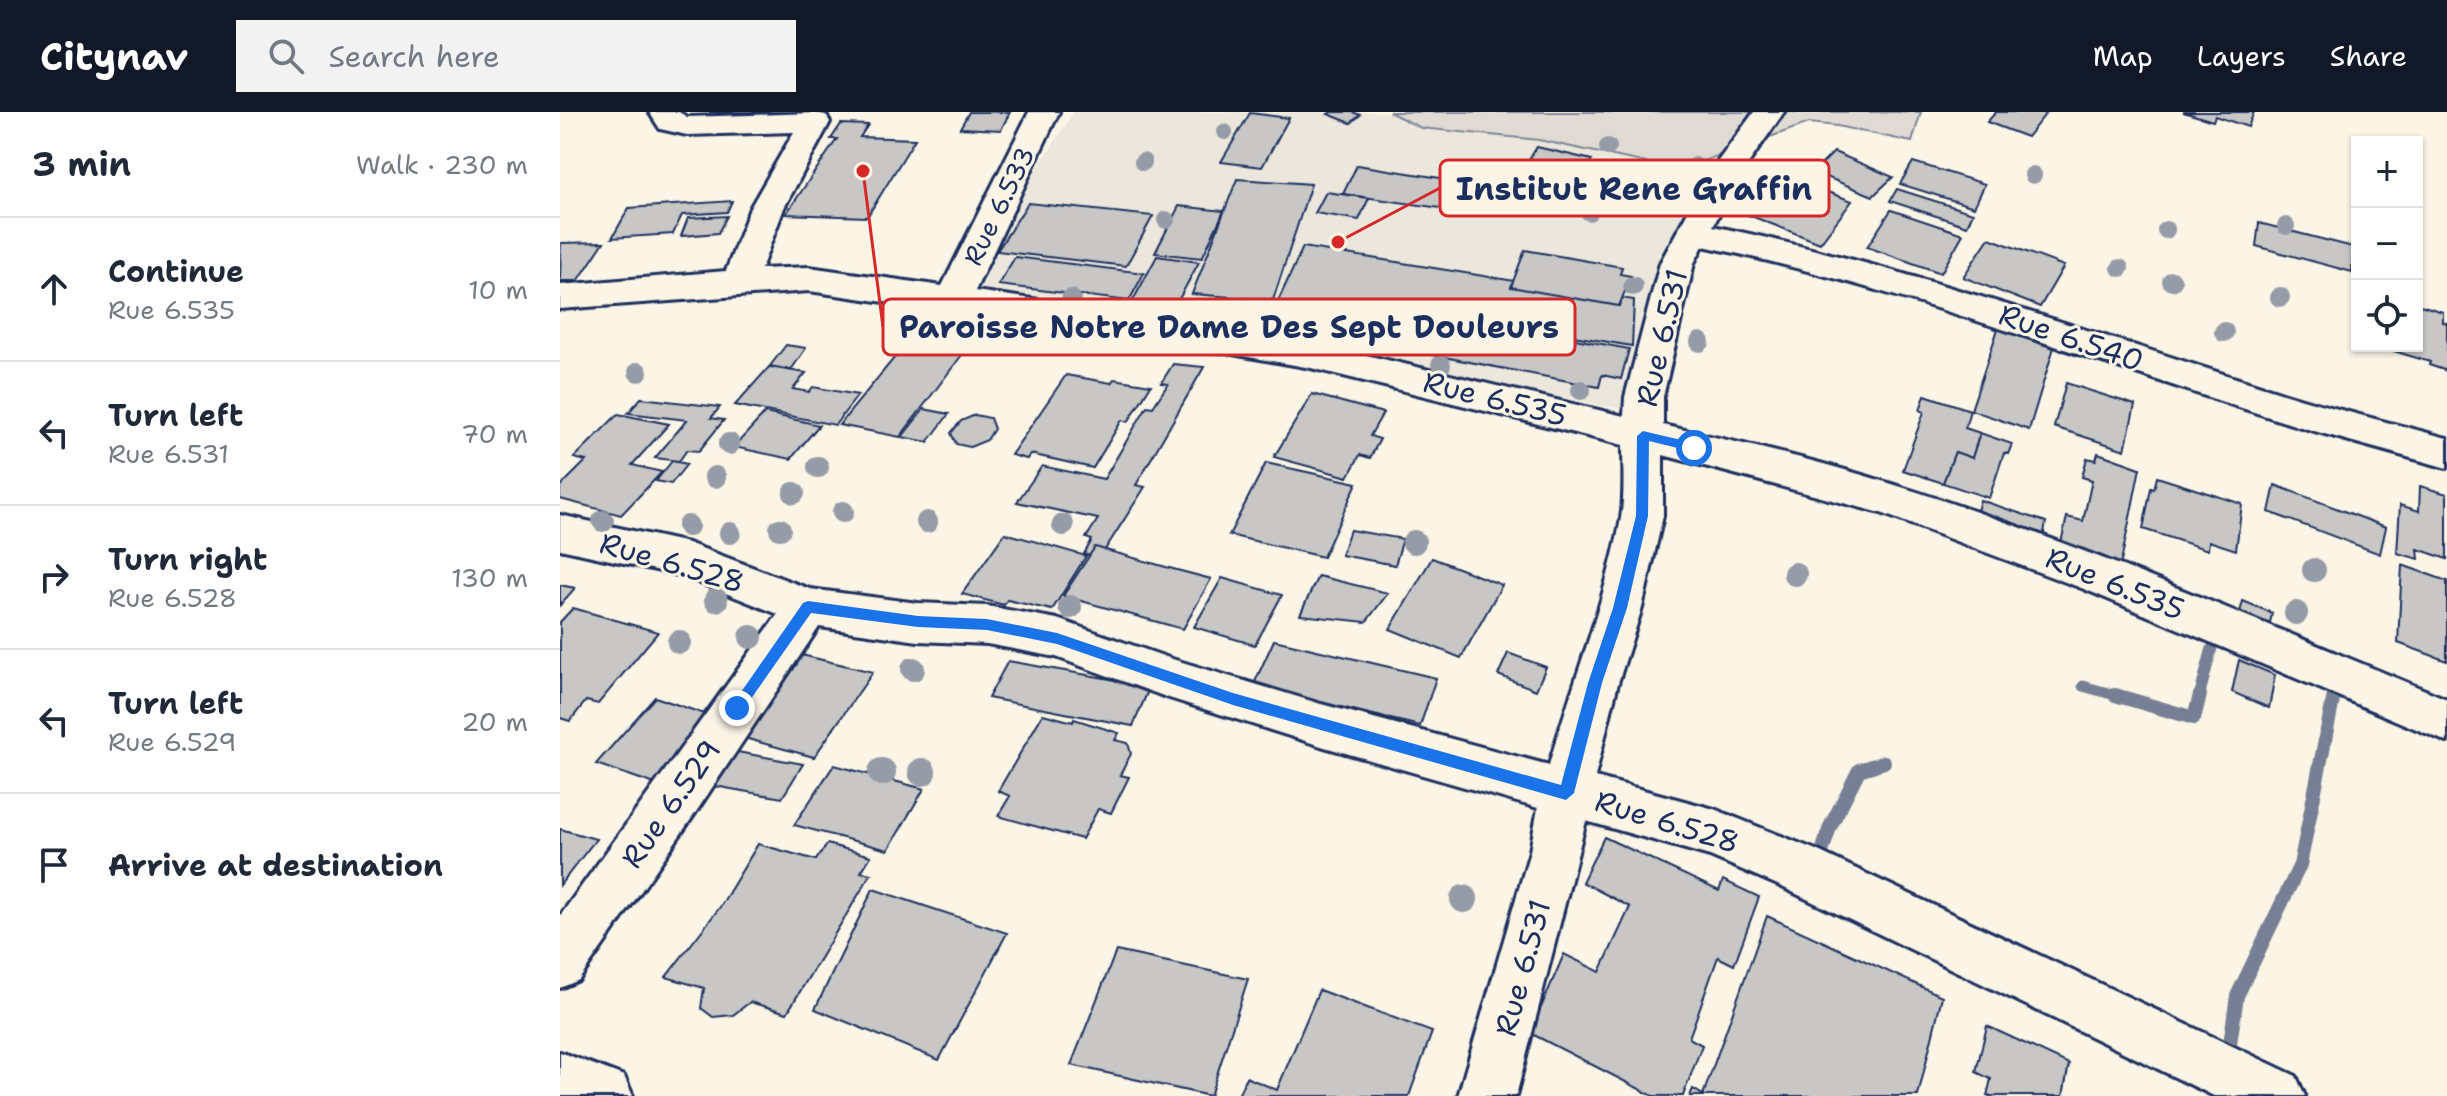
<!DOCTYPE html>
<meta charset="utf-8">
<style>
:root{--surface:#fff;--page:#f2f2f3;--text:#1f2937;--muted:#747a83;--line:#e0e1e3;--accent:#111827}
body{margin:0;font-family:"Shantell Sans",sans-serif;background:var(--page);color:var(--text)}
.controls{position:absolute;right:24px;top:24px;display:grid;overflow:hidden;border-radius:0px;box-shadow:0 2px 6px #0004}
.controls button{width:72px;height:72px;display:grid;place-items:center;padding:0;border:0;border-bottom:2px solid var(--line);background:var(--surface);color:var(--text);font:40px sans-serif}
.stop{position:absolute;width:24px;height:24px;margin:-18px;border:6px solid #1a73e8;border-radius:50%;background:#fff}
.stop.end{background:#1a73e8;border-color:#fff;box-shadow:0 2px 8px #0008}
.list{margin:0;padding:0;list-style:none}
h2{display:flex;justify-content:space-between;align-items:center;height:104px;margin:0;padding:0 32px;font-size:34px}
h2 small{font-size:26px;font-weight:400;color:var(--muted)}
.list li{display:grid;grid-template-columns:52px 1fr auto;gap:24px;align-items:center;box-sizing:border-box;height:144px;padding:0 32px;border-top:2px solid var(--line)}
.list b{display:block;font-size:30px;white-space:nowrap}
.list p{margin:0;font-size:26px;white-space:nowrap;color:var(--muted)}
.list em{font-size:26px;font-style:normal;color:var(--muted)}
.icon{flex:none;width:44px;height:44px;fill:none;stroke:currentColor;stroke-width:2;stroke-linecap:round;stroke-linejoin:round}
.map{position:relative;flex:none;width:1887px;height:984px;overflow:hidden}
header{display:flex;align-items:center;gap:48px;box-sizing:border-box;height:112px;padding:0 40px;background:var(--accent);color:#fff}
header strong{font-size:38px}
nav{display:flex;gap:44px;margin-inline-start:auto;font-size:28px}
.search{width:560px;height:72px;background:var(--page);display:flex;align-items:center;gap:20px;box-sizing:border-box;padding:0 28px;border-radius:0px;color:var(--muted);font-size:30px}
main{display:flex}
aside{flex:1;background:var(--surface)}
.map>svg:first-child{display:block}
</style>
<header>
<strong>Citynav</strong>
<div class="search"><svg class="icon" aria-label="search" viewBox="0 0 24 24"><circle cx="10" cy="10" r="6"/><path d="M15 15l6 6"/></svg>Search here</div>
<nav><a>Map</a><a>Layers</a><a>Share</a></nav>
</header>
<main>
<aside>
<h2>3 min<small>Walk · 230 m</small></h2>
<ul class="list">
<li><svg class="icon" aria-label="ahead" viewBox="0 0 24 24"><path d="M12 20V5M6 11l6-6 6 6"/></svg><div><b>Continue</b><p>Rue 6.535</p></div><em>10 m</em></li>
<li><svg class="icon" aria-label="left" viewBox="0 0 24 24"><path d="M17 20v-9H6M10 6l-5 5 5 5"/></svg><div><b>Turn left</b><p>Rue 6.531</p></div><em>70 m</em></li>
<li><svg class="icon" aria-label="right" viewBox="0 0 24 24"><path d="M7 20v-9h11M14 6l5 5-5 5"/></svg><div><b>Turn right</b><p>Rue 6.528</p></div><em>130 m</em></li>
<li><svg class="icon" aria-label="left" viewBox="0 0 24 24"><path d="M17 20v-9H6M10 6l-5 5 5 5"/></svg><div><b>Turn left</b><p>Rue 6.529</p></div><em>20 m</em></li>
<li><svg class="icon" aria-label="arrive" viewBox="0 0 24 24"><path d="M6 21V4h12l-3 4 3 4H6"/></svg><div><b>Arrive at destination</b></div></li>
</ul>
</aside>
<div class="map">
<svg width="1887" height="984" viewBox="0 0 1887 984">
<rect width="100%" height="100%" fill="#fcf5e5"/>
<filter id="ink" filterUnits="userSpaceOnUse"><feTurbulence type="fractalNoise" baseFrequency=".0125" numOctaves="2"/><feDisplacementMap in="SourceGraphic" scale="16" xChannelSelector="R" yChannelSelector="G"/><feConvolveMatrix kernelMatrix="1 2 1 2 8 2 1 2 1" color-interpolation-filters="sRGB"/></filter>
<g filter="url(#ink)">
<polygon fill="#ece7dc" points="514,0 829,0 861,17 979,28 1105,55 1149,92 1072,299 401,173"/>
<polygon fill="#dfdbd4" stroke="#7d8599" stroke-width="2" points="829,0 1361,0 1352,30 1277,14 1249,11 1143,49 1105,55 979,28 861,16"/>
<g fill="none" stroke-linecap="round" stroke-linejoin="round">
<g stroke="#767f94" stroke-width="11">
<polyline points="1523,574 1562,585"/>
<polyline points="1639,585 1652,536"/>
</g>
<g stroke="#767f94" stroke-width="14">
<polyline points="1555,583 1634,606 1640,583"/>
<polyline points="1262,740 1270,715 1299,658 1324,650"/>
<polyline points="1669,938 1677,884 1740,753 1774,583"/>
</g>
</g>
<g fill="#c8c7c6" stroke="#1b2f5e" stroke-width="2">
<polygon points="150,0 234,0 230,6 145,8"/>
<polygon points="409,0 450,0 441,18 400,16"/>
<polygon points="771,0 793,0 800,3 791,11 768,2"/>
<polygon points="1436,0 1487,0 1467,25 1427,10"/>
<polygon points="1623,0 1694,0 1688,15 1655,4 1653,9"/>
<polygon points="690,1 729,6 702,55 661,50"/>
<polygon points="281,12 308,13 300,25 355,27 307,105 226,102 277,27 271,27"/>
<polygon points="977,35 1032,48 1015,78 959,64"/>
<polygon points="1274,40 1333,65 1313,84 1254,60"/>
<polygon points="1353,50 1425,72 1414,95 1340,72"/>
<polygon points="797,53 893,68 880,96 783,82"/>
<polygon points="1219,62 1292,89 1260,131 1186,102"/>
<polygon points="677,67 751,72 713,188 632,182"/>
<polygon points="1337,77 1413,101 1407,114 1330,89"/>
<polygon points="766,80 809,86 799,108 755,101"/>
<polygon points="172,89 167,100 122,103 113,122 52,126 69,96"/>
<polygon points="468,91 593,104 566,154 437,139"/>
<polygon points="619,94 664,99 642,146 595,141"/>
<polygon points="1331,98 1403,122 1381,161 1307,135"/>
<polygon points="167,104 158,121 121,124 128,106"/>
<polygon points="1699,111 1793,135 1792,160 1696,134"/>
<polygon points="1429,126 1504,154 1480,195 1403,165"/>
<polygon points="44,130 18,169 0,169 1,131"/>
<polygon points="743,135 1074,188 1072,234 809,189 794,225 707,213"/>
<polygon points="965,138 1062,155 1060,162 1071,164 1059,194 951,175"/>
<polygon points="597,144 639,150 612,200 570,194"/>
<polygon points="455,145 584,161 569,189 438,173"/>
<polygon points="815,190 1069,237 1061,267 1042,263 1039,275 796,228"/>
<polygon points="1857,192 1883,200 1883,210 1887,211 1887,259 1869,253 1870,250 1827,237 1827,234 1857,234"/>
<polygon points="1439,214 1495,232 1469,318 1411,298"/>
<polygon points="391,217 417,223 340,325 279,313 348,229 377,235"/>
<polygon points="226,233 246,236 231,258 210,254"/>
<polygon points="613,252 644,255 576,373 585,375 539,447 524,442 532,428 526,426 538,407 457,390 482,354 544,367 587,294 593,295 608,272 601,271"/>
<polygon points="209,255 246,261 233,277 249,280 253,275 298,283 275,313 175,293"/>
<polygon points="506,263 551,271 554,267 591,273 568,310 562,308 533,356 470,342 467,347 451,343"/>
<polygon points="1506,271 1575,293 1565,338 1494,315"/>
<polygon points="752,282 823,301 810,324 820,327 810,346 800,343 788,365 714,345"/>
<polygon points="1365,283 1410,298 1405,316 1420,321 1412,346 1395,340 1383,371 1343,358 1364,300 1360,298"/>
<polygon points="81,286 160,295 151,306 164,308 139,339 127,338 119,349 95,346 127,308 68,301"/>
<polygon points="364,297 389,302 368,330 342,325"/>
<polygon points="205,301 259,313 231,347 174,335"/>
<polygon points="58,302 109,312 72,353 102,360 61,403 0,387 0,375 26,349 14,346"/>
<polygon points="415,303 430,306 434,317 427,328 410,335 396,332 391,321 401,309"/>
<polygon points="1420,321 1452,332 1448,342 1444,341 1429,386 1383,371 1395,340 1412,346"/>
<polygon points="1538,341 1580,356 1559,460 1499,439 1507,405 1523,409 1532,368 1522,365 1527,346 1536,348"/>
<polygon points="112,349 127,352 111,372 96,369"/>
<polygon points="706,351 797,371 763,445 669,423"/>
<polygon points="1597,365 1682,392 1676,438 1649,429 1648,438 1583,417 1591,376 1594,377"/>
<polygon points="1715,373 1826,415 1820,442 1709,400"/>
<polygon points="1860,374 1887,382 1887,447 1858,437 1859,447 1837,441 1840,393 1859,399"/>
<polygon points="1420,388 1486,410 1482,432 1414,410"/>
<polygon points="790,418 843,427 835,453 781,443"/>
<polygon points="445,421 526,444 492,498 447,488 444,493 402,482"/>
<polygon points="535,435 613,457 651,467 623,517 503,484"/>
<polygon points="872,446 942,473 901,546 830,517"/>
<polygon points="1842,453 1887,469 1887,549 1838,531"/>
<polygon points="758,464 828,481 806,510 740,503"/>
<polygon points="662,466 722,483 695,533 634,515"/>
<polygon points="0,473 15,476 0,493"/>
<polygon points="1683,489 1712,501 1708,521 1678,508"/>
<polygon points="13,496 98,520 38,592 26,589 10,609 0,606 0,510"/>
<polygon points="714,528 876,566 860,614 693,574"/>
<polygon points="233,541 313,560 254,645 173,623"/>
<polygon points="948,541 986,555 976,578 938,563"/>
<polygon points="1679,548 1715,563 1709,596 1672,580"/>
<polygon points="448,549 590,574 573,614 428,586"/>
<polygon points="95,585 153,605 95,672 36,652"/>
<polygon points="483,602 513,610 514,607 559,621 555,628 568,631 571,642 560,663 569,665 551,701 538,697 522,727 438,704 450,684 438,679"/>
<polygon points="161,637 243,652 222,686 138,671"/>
<polygon points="274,653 364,677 328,738 234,713"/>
<polygon points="0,717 36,727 0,773"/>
<polygon points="1044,725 1159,779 1163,768 1199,785 1174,853 1158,845 1129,926 1142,933 1123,984 1093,984 970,921 1004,842 1040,860 1070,795 1022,770"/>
<polygon points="198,732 256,748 267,732 311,744 301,760 311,762 227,901 190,890 173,903 153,905 141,896 144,876 106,865 160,795"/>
<polygon points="313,777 447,821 379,948 255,897"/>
<polygon points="1207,804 1382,884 1358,984 1130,984 1133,977 1143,983"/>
<polygon points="556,839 688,867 650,984 511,953"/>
<polygon points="759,878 872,920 849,984 678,984 686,965 717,978"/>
<polygon points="1427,914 1509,952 1503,984 1427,984 1431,967 1416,960"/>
</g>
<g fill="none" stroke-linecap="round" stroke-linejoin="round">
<g stroke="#1b2f5e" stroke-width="6">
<g id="minor">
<path d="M89,0H119L127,5L255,1L266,3L270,10L224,96L201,157L249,155L382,174L469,0H499L415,179L633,209L751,230L1064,304L1065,285L1100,151L1147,64L1194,0H1224L1179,65L1153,114C1348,155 1534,222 1723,281C1777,298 1832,311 1887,326V356C1827,339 1766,324 1706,304C1519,244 1336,175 1143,134L1134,151L1103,285V313C1180,331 1257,348 1332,372C1521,431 1704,512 1887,587V630L1524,477L1321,401L1103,343V404L1082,496L1058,571L1035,665L1154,697L1256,738L1736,964L1745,984H1654L1220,774L1150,744L1026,709L956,984H898L970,739L978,696L761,634L609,586L496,545L427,532L358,529L259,515L134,703L19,868L0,876V804L218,502L123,464L0,437V403L128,431L250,477L358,491L427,494L497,507L609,546L761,592L989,653C1012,572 1046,488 1061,406C1065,383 1063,357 1063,333L751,256L633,235L249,179L0,197V173L166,159L190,96L234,20L127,23L100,17Z"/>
<polygon points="0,940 64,964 73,984 0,984"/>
</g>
</g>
<use href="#minor" fill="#fcf5e5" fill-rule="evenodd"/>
</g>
<g fill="#969ba8">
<circle cx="665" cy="20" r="8"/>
<circle cx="1048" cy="35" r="9"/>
<circle cx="583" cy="50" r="9"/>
<circle cx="1135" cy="54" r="9"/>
<circle cx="1473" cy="63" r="9"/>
<circle cx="1029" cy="100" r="9"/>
<circle cx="606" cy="108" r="9"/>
<circle cx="1726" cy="114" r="9"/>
<circle cx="1606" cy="118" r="9"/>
<circle cx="1560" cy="156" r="9"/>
<circle cx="1612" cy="169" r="10"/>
<circle cx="1073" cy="174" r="10"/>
<circle cx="1720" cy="185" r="10"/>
<circle cx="511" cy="187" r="10"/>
<circle cx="1664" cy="220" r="10"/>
<circle cx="1140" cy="230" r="10"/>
<circle cx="881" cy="253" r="10"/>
<circle cx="78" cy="260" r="10"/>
<circle cx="1021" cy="278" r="10"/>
<circle cx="169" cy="332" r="11"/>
<circle cx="258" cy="355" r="11"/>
<circle cx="155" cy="365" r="11"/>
<circle cx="234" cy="381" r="11"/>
<circle cx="283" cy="400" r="11"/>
<circle cx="43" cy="409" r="11"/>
<circle cx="367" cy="410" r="11"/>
<circle cx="503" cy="413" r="11"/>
<circle cx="128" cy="414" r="11"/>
<circle cx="220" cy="417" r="11"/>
<circle cx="170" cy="421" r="11"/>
<circle cx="854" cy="430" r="12"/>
<circle cx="1754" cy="458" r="12"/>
<circle cx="1235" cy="462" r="12"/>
<circle cx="156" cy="488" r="12"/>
<circle cx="510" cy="495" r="12"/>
<circle cx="1736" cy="501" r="12"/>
<circle cx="191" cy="525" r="12"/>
<circle cx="119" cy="530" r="12"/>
<circle cx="353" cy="557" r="12"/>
<circle cx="322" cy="660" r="14"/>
<circle cx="362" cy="660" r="14"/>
<circle cx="904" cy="787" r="14"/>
</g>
</g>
<polygon fill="#1a73e8" points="1083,319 1134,331 1140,336 1134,340 1089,329 1088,404 1067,496 1042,571 1014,681 1006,688 673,593 497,532 427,518 358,515 251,501 181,601 172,601 170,596 243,491 248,489 358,504 427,507 497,521 673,581 1001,673 1028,571 1053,496 1076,404 1077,324"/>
<g text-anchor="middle" stroke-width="6" stroke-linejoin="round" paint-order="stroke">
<g font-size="26" fill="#1b2f5e" stroke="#fcf5e5">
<text transform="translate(439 94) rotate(-64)" y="9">Rue 6.533</text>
</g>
<g font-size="30" fill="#1b2f5e" stroke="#fcf5e5">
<text transform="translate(1102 226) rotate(-77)" y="10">Rue 6.531</text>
<text transform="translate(1511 226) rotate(19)" y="10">Rue 6.540</text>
<text transform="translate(935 287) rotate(14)" y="10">Rue 6.535</text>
<text transform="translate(112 451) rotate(16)" y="10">Rue 6.528</text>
<text transform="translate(1555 472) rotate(22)" y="10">Rue 6.535</text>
<text transform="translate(111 692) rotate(-55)" y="10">Rue 6.529</text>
<text transform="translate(1107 710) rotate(17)" y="10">Rue 6.528</text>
<text transform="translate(963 856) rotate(-75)" y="10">Rue 6.531</text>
</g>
</g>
<path fill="none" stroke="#d62828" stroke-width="3" d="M778 130L880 76M303 59L323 215"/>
<g fill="#d62828" stroke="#fcf5e5" stroke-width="3">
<circle cx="778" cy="130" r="8"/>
<circle cx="303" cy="59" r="8"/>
</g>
<g fill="#fcf5e5" stroke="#d62828" stroke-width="3">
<rect x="880" y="48" width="389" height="56" rx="8"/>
<rect x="323" y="187" width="692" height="56" rx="8"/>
</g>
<g font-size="32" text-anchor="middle" font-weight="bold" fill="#1b2f5e">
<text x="1074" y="88">Institut Rene Graffin</text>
<text x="669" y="226">Paroisse Notre Dame Des Sept Douleurs</text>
</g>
</svg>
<div class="controls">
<button>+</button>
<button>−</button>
<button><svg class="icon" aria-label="locate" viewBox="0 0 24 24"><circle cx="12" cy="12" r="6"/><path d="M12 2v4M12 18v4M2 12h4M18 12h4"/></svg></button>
</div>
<div class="stop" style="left:1134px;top:336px"></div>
<div class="stop end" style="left:177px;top:596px"></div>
</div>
</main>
